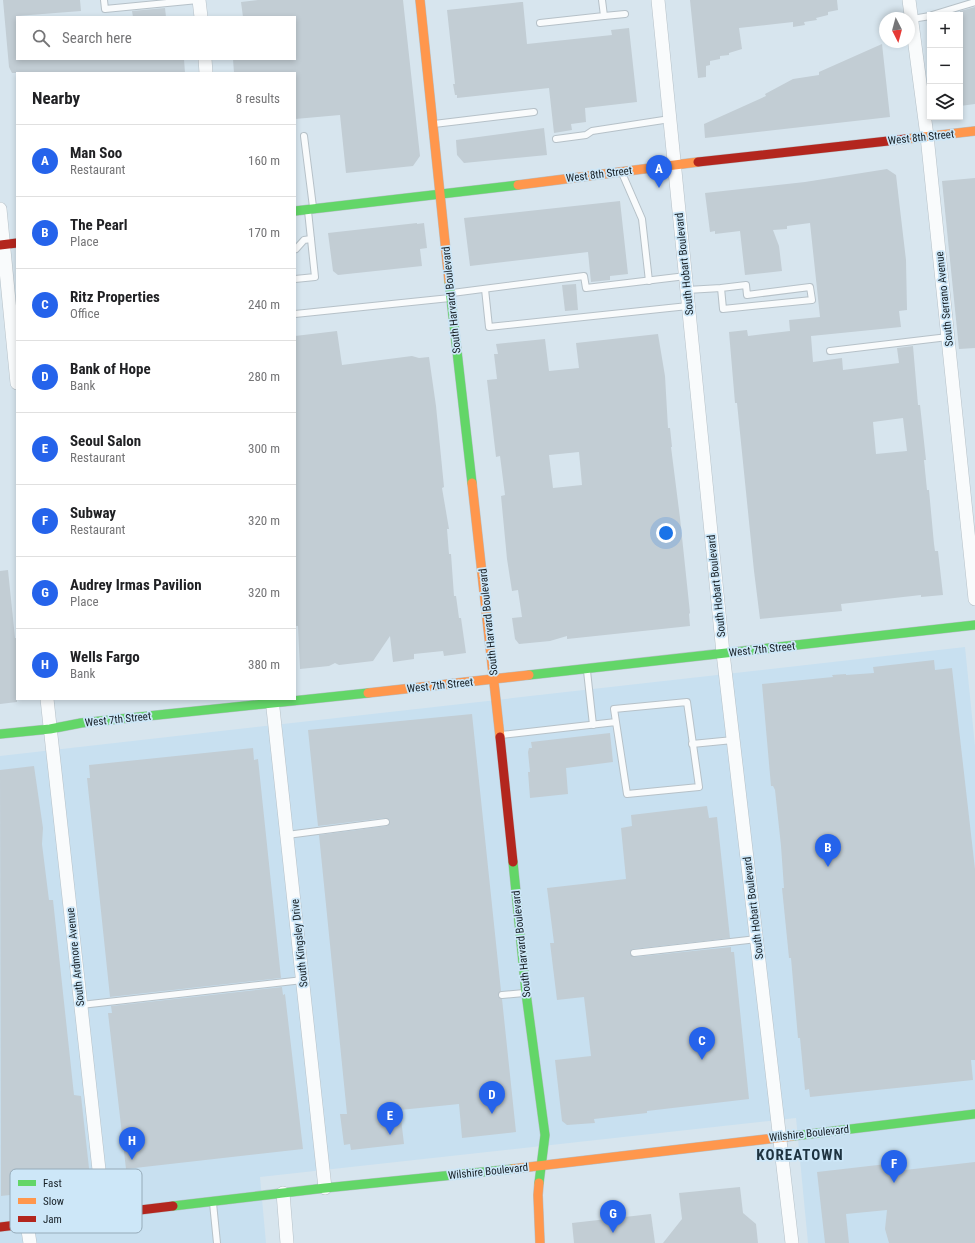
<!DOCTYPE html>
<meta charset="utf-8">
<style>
:root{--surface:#fff;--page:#f6f6f6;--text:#202124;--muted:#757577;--line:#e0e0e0;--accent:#2563eb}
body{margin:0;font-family:"Roboto Condensed",sans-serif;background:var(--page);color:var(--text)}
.controls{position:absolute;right:12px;top:12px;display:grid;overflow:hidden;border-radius:0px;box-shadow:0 2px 6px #0003}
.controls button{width:36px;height:36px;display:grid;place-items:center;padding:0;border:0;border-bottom:1px solid var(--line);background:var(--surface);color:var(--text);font:20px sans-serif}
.compass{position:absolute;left:879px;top:12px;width:36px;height:36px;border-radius:50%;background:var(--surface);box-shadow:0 2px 6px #0003;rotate:174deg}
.you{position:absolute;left:666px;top:533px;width:14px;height:14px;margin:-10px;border:3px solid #fff;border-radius:50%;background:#1a73e8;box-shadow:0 0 0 6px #1a73e833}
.badge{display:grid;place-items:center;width:26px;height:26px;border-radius:50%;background:var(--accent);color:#fff;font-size:13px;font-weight:700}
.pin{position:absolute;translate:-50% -33px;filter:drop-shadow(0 1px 2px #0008)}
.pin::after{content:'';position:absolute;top:21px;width:14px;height:12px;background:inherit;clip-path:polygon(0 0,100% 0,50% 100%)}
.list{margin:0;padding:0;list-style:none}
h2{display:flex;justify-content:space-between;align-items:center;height:52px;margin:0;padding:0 16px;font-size:17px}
h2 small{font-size:13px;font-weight:400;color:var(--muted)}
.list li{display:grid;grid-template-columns:26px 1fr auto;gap:12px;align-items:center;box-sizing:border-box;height:72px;padding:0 16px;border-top:1px solid var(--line)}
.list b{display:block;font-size:15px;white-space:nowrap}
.list p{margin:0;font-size:13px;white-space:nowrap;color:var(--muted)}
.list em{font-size:13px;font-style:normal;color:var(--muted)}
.icon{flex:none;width:22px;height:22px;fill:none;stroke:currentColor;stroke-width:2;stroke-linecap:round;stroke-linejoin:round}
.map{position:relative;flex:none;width:975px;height:1243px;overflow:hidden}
.search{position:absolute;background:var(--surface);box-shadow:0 2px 6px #0003;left:16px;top:16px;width:280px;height:44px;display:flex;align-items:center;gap:10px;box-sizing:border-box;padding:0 14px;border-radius:0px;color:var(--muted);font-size:15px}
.panel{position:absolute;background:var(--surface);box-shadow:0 2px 6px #0003;left:16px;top:72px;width:280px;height:628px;border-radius:0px}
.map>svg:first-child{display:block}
</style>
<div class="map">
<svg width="975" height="1243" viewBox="0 0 975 1243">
<rect width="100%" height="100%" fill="#d7e5ee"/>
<polygon fill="#c8e0f0" points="965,647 975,746 975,1243 808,1243 796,1118 260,1177 266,1243 0,1243 0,756"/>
<g fill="#c2cdd4" fill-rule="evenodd">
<polygon points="3,0 80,0 81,11 17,16 17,59 184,59 185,73 12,73 9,67"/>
<polygon points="258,0 403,0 420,156 413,166 346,173 340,115 295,119 295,73 234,73 233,59 295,59 295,17 243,17 241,2"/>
<polygon points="690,0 837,0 838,10 828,12 828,15 816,18 817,20 804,22 805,25 793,27 793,22 739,28 742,49 729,53 729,55 720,56 720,59 710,61 710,65 706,66 706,77 698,78"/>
<polygon points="521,2 523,2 527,44 612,35 611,30 629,28 637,102 585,108 586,122 571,124 572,130 554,133 549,88 457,98 457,95 455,95 453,84 455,84 447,10"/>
<polygon points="975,7 975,104 960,106 960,11"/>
<polygon points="165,8 166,17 133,17 132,11"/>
<polygon points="882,44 890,117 705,138 704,124 766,96 765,94 793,79 819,75 819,72"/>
<polygon points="544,128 547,155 464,163 457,155 456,140"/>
<path d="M887,169L896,175L906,260L907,310L899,311L901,327L811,336L813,362L842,358L843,370L899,363L897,348L913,346L918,405H920L926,460H924L927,490H929L934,544L935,551H938L943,595L921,597V595L841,604L842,611L760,619L754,571L737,403H735L729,332L747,330L748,336L790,331L789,320L820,317L810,223L787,226V229L773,230L779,246L782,271L745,275L740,231L715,234V231L710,232L705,193L805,182ZM903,418L907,451L876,454L873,422Z"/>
<polygon points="975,178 975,348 959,349 942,181"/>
<polygon points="620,201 628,274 610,276 610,280 591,282 588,252 470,266 464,218"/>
<polygon points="417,223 417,224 424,223 427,248 420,249 422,266 338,275 333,271 328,233"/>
<polygon points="576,284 578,310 565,311 562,285"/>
<polygon points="337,331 342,365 412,356 419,358 429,357 436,406 444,487 442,488 449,529 447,529 449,554 451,554 454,596 456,596 459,618 461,618 466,653 444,656 443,651 414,654 414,659 393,662 390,636 373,661 339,665 335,663 329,666 300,669 298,626 296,626 295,619 295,336"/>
<path d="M658,334L665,376L668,428H670L672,447H671L680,518L690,613L689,614L690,626L567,639V636L550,641L519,644L515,639L512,618L522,617L518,590L512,591L507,559L501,496L505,495L500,456L496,457L487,380L497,379L494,354H498L496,344L545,339L549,371L579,368L576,343ZM579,452L582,485L553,488L549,455Z"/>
<polygon points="8,570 15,638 17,638 17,702 0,704 0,571"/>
<polygon points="934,660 935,670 952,668 975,869 975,1060 971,1060 973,1080 810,1097 809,1089 805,1090 800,1038 798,1038 791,958 789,958 782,888 784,888 781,846 775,790 773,786 771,786 762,684 833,677 832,675 846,674 846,675 874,673 873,667"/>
<polygon points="472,714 501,991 498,996 502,999 516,1132 462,1138 459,1104 400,1110 404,1144 351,1150 350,1144 344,1145 340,1114 347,1114 319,835 387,826 390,822 389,819 385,818 318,826 308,730"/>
<polygon points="610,733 613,762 566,768 568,794 530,798 528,772 530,772 528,752 529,748 532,748 531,742"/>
<polygon points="253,748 254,760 258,759 281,978 110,997 87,778 90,778 89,765"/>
<polygon points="34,766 43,828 42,844 49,900 53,900 74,1095 81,1096 91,1186 1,1196 0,770"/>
<polygon points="707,806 709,818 717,817 730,938 633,949 630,954 635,957 731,947 731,952 734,952 749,1099 647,1111 647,1113 594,1119 595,1123 567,1125 562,1121 555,1060 591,1056 584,997 557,1000 550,943 554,943 547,888 626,879 621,828 632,826 631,815"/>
<polygon points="282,987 283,995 285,994 303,1149 126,1169 108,1013 112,1013 111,1006"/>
<polygon points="904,1162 905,1170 975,1162 975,1243 889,1243 885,1229 887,1210 846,1214 849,1243 825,1243 817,1172"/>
<polygon points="740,1187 743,1213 756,1224 758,1243 663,1243 682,1219 679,1193"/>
<polygon points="651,1214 655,1243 574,1243 572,1223"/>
</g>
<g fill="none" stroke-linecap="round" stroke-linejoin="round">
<g stroke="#b6c1c8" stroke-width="8">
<g id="lane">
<polyline points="104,0 105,9 198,0"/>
<polyline points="932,15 975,2"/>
<polyline points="604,16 625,14"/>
<polyline points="912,19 930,16"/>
<polyline points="540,23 604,16 602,0"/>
<polyline points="434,124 534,112"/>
<polyline points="304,136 313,207"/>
<polyline points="556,139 586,135 592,131 670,119"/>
<polyline points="622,173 642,219 649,281"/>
<polyline points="296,249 304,240 311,239"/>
<polyline points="295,279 315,277 308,211"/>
<polyline points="485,289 489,327 688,306"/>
<polyline points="687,290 721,288 723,309 812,300 810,287 747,295 746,285 721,288"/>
<polyline points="452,293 584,276 586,288 686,276"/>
<polyline points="295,314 450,298"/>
<polyline points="830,351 948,337"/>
<polyline points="587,671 593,725"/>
<polyline points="501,735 616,722 627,794 699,787 687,702 614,709 616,722"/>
<polyline points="692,744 733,740"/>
<polyline points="287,835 386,822"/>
<polyline points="634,953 757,939"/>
<polyline points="502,995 524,993"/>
<polyline points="81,1005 303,980"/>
<polyline points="213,1203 217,1243"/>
</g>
</g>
<g stroke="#b6c1c8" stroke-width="14">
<g id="street">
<polyline points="199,0 201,17"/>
<polyline points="658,0 723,653 792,1243"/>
<polyline points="909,0 927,136 975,599"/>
<polyline points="205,59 206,73"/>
<polyline points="0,209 17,383"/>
<polyline points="47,699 104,1215"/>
<polyline points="272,699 325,1188"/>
<polyline points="283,1193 287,1243"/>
<polyline points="27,1224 30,1243"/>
</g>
</g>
<g stroke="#b6c1c8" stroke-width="10">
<g id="fast">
<polyline points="295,211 518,185"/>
<polyline points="449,281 472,483"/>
<polyline points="529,675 975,625"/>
<polyline points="0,734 50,729 81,723 368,693"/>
<polyline points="513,862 526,993 545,1135 539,1183"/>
<polyline points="793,1136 975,1114"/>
<polyline points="173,1206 325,1188 512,1169"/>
</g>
</g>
<g stroke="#b6c1c8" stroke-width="10">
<g id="slow">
<polyline points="420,0 449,281"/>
<polyline points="906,139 975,131"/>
<polyline points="518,185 698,162"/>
<polyline points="472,483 500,737"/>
<polyline points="368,693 529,675"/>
<polyline points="512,1169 793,1136"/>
<polyline points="539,1183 538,1195 540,1243"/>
</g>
</g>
<g stroke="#b6c1c8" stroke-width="10">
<g id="jam">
<polyline points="698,162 906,139"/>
<polyline points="0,245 17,243"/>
<polyline points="500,737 513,862"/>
<polyline points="0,1227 173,1206"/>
</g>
</g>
<use href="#lane" stroke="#f9fbfc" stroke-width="6"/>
<use href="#street" stroke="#f9fbfc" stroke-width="13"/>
<use href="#fast" stroke="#63d668" stroke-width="9"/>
<use href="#slow" stroke="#ff974d" stroke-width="9"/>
<use href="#jam" stroke="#b3261e" stroke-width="9"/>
</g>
<g text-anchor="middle" stroke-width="3.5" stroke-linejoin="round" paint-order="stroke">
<g font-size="11" fill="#161f25" stroke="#cde7f8">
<text transform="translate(921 137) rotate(-6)" y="4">West 8th Street</text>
<text transform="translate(599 174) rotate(-7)" y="4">West 8th Street</text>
<text transform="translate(684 264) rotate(-96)" y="4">South Hobart Boulevard</text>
<text transform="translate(944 299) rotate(-96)" y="4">South Serrano Avenue</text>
<text transform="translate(451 300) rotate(-96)" y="4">South Harvard Boulevard</text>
<text transform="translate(716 586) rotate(-96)" y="4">South Hobart Boulevard</text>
<text transform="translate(488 622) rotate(-96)" y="4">South Harvard Boulevard</text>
<text transform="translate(762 649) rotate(-6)" y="4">West 7th Street</text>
<text transform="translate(440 685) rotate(-6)" y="4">West 7th Street</text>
<text transform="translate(118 719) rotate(-6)" y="4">West 7th Street</text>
<text transform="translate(753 908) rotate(-97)" y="4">South Hobart Boulevard</text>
<text transform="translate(299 943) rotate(-96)" y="4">South Kingsley Drive</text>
<text transform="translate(521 944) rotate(-96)" y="4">South Harvard Boulevard</text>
<text transform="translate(75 957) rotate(-96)" y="4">South Ardmore Avenue</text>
<text transform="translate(809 1133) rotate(-6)" y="4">Wilshire Boulevard</text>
<text transform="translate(488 1171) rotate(-6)" y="4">Wilshire Boulevard</text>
</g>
<g font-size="15" font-weight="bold" letter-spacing="1" fill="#1e3340" stroke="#cde7f8">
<text x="800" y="1160">KOREATOWN</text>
</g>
</g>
<rect x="10" y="1169" width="132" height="64" rx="6" fill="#cde7f8" stroke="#96abb9" stroke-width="1"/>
<rect x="18" y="1180" width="18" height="6" fill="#63d668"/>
<rect x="18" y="1198" width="18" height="6" fill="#ff974d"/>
<rect x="18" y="1216" width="18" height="6" fill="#b3261e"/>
<g font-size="11" fill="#161f25">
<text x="43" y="1187">Fast</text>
<text x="43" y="1205">Slow</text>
<text x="43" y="1223">Jam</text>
</g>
</svg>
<div class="controls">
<button>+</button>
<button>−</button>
<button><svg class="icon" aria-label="layers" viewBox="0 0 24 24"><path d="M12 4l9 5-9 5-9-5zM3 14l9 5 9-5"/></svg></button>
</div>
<svg class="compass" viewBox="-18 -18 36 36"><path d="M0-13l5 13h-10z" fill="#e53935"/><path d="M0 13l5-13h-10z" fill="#757577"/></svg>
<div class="you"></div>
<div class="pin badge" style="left:659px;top:188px">A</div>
<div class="pin badge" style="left:828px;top:867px">B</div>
<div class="pin badge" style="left:702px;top:1060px">C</div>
<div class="pin badge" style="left:492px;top:1114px">D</div>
<div class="pin badge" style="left:390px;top:1135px">E</div>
<div class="pin badge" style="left:894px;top:1183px">F</div>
<div class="pin badge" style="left:613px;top:1233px">G</div>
<div class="pin badge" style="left:132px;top:1160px">H</div>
<div class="search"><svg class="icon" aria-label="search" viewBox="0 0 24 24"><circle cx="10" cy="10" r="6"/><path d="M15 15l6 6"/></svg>Search here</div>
<section class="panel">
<h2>Nearby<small>8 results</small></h2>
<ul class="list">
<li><span class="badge">A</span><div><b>Man Soo</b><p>Restaurant</p></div><em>160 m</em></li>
<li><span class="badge">B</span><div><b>The Pearl</b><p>Place</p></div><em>170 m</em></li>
<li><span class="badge">C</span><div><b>Ritz Properties</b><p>Office</p></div><em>240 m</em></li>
<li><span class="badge">D</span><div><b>Bank of Hope</b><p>Bank</p></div><em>280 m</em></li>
<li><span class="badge">E</span><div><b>Seoul Salon</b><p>Restaurant</p></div><em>300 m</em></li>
<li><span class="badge">F</span><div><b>Subway</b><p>Restaurant</p></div><em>320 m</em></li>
<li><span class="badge">G</span><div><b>Audrey Irmas Pavilion</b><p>Place</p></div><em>320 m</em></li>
<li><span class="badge">H</span><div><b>Wells Fargo</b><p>Bank</p></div><em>380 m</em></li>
</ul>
</section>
</div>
